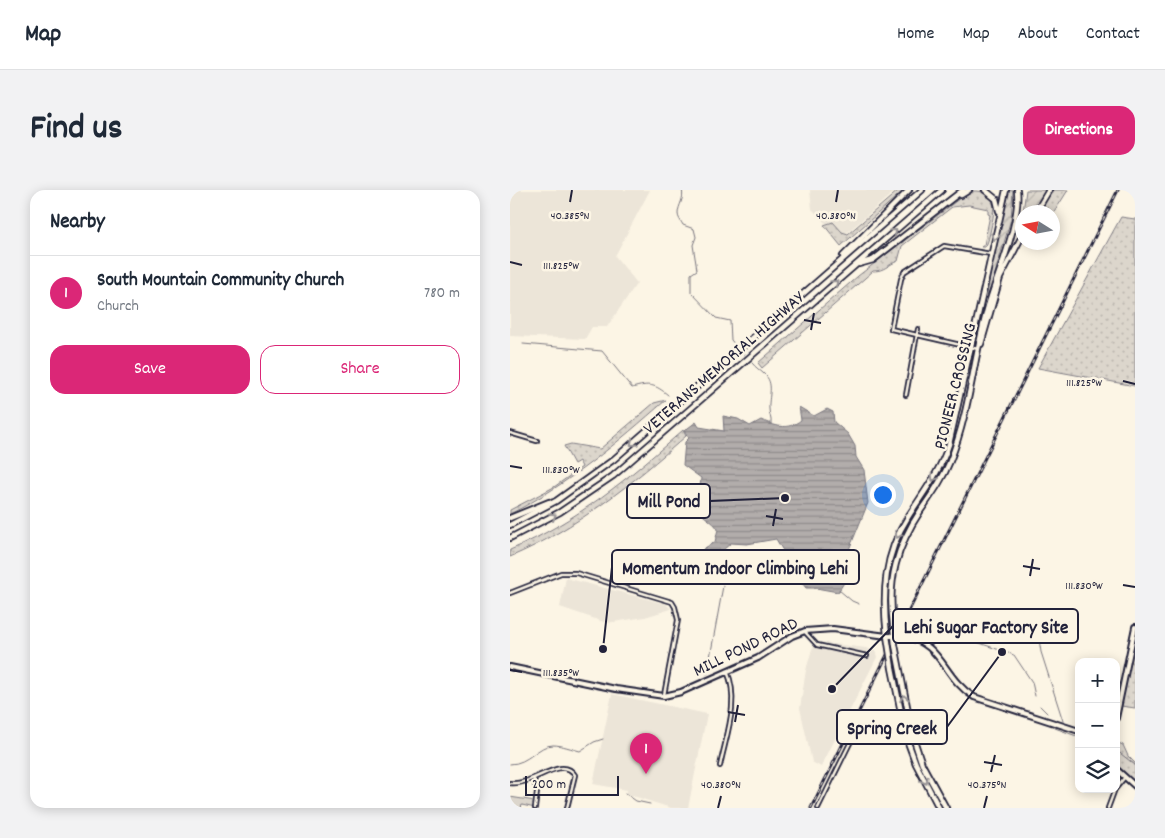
<!DOCTYPE html>
<meta charset="utf-8">
<style>
:root{--surface:#fff;--page:#f2f2f3;--text:#1f2937;--muted:#747a83;--line:#e0e1e3;--accent:#db2777}
body{margin:0;font-family:Dekko,sans-serif;background:var(--page);color:var(--text)}
.controls{position:absolute;right:15px;bottom:15px;display:grid;overflow:hidden;border-radius:10px;box-shadow:0 2px 12px #0003}
.controls button{width:45px;height:45px;display:grid;place-items:center;padding:0;border:0;border-bottom:1px solid var(--line);background:var(--surface);color:var(--text);font:25px sans-serif}
.compass{position:absolute;left:505px;top:15px;width:45px;height:45px;border-radius:50%;background:var(--surface);box-shadow:0 2px 12px #0003;rotate:281deg}
.scale{position:absolute;left:15px;bottom:12px;width:94px;box-sizing:border-box;padding-left:5px;border:2px solid #22223b;border-top:0;font-size:14px;line-height:18px;white-space:nowrap;color:#22223b;-webkit-text-stroke:4px #fcf5e5;paint-order:stroke}
.you{position:absolute;left:372px;top:304px;width:18px;height:18px;margin:-12px;border:4px solid #fff;border-radius:50%;background:#1a73e8;box-shadow:0 0 0 8px #1a73e833}
.badge{display:grid;place-items:center;width:32px;height:32px;border-radius:50%;background:var(--accent);color:#fff;font-size:16px;font-weight:700}
.pin{position:absolute;translate:-50% -41px;filter:drop-shadow(0 1px 2px #0008)}
.pin::after{content:'';position:absolute;top:26px;width:18px;height:15px;background:inherit;clip-path:polygon(0 0,100% 0,50% 100%)}
.list{margin:0;padding:0;list-style:none}
h2{display:flex;justify-content:space-between;align-items:center;height:65px;margin:0;padding:0 20px;font-size:21px}
h2 small{font-size:16px;font-weight:400;color:var(--muted)}
.list li{display:grid;grid-template-columns:32px 1fr auto;gap:15px;align-items:center;box-sizing:border-box;height:75px;padding:0 20px;border-top:1px solid var(--line)}
.list b{display:block;font-size:19px;white-space:nowrap}
.list p{margin:0;font-size:16px;white-space:nowrap;color:var(--muted)}
.list em{font-size:16px;font-style:normal;color:var(--muted)}
.actions{display:flex;gap:10px;padding:15px 20px}
.actions a{flex:1;padding:11px 0;border:1px solid var(--accent);border-radius:15px;text-align:center;font-size:18px;color:var(--accent)}
.actions .main{background:var(--accent);color:#fff}
.icon{flex:none;width:28px;height:28px;fill:none;stroke:currentColor;stroke-width:2;stroke-linecap:round;stroke-linejoin:round}
.map{position:relative;flex:none;width:625px;height:618px;overflow:hidden;border-radius:15px}
header{display:flex;align-items:center;gap:30px;box-sizing:border-box;height:70px;padding:0 25px;background:var(--surface);border-bottom:1px solid var(--line)}
header strong{font-size:24px}
nav{display:flex;gap:28px;margin-inline-start:auto;font-size:18px}
.intro{display:flex;align-items:center;justify-content:space-between;box-sizing:border-box;height:120px;padding:0 30px}
h1{margin:0;font-size:35px}
.button{padding:12px 22px;border-radius:15px;background:var(--accent);color:#fff;font-size:18px;font-weight:700}
main{display:flex;gap:30px;padding:0 30px}
aside{flex:1;background:var(--surface);border-radius:15px;box-shadow:0 2px 12px #0003}
.map>svg:first-child{display:block}
</style>
<header>
<strong>Map</strong>
<nav><a>Home</a><a>Map</a><a>About</a><a>Contact</a></nav>
</header>
<div class="intro"><h1>Find us</h1><a class="button">Directions</a></div>
<main>
<aside>
<h2>Nearby<small></small></h2>
<ul class="list">
<li><span class="badge">1</span><div><b>South Mountain Community Church</b><p>Church</p></div><em>780 m</em></li>
</ul>
<div class="actions"><a class="main">Save</a><a>Share</a></div>
</aside>
<div class="map">
<svg width="625" height="618" viewBox="0 0 625 618">
<defs>
<pattern id="grass-dots" width="8" height="8" patternUnits="userSpaceOnUse" patternTransform="scale(1.25)"><rect width="8" height="8" fill="#dcd6cc"/><path d="M2 2h.1M6 6h.1" fill="none" stroke="#bcb7b0" stroke-width="1.8" stroke-linecap="round"/></pattern>
<pattern id="garden-furrows" width="10" height="10" patternUnits="userSpaceOnUse" patternTransform="scale(1.25)"><rect width="10" height="10" fill="#dcd6cc"/><path d="M-1 1l2-2M0 10L10 0M9 11l2-2" fill="none" stroke="#bcb7b0"/></pattern>
<pattern id="water-rules" width="6" height="5" patternUnits="userSpaceOnUse" patternTransform="scale(1.25)"><rect width="6" height="5" fill="#b2adab"/><path d="M0 2.5h6" fill="none" stroke="#908c8c"/></pattern>
</defs>
<rect width="100%" height="100%" fill="#fcf5e5"/>
<filter id="ink" filterUnits="userSpaceOnUse"><feTurbulence type="fractalNoise" baseFrequency=".02" numOctaves="2"/><feDisplacementMap in="SourceGraphic" scale="10" xChannelSelector="R" yChannelSelector="G"/><feConvolveMatrix kernelMatrix="1 2 1 2 8 2 1 2 1" color-interpolation-filters="sRGB"/></filter>
<g filter="url(#ink)">
<g fill="#ece5d8">
<polygon points="0,0 140,0 105,66 127,93 97,137 82,137 75,149 0,146"/>
<polygon points="300,0 386,0 330,49 302,19"/>
<polygon points="56,388 156,414 161,419 135,427 97,433 50,417"/>
<polygon points="308,452 356,458 365,461 367,467 311,577 302,572 290,518 296,480 302,459"/>
<polygon points="102,504 197,524 178,618 161,618 117,604 117,600 83,594"/>
</g>
<g fill="url(#grass-dots)" stroke="#7f7c84">
<polygon points="389,0 394,0 331,56 314,35 323,32 332,42 338,44"/>
<polygon points="542,0 558,0 543,24 529,22"/>
<path d="M463,1C488,0 485,20 481,38C479,45 479,52 475,57H471L474,55L480,25L478,24V19L459,15L442,17L392,56L388,71C377,75 375,81 363,81L252,178L248,173L348,86L454,5Z"/>
<polygon points="611,27 625,29 625,196 528,178"/>
<path d="M156,210C107,253 59,294 0,324V320L44,297L72,277L69,271L64,274L54,256L61,254L90,259L144,213Z"/>
<path d="M173,240L176,246C123,293 66,339 0,367V360C66,332 120,287 173,240Z"/>
<polygon points="625,452 625,518 611,516"/>
<polygon points="606,552 613,555 618,566 625,573 625,592 606,576"/>
</g>
<polygon fill="#dcd6cc" stroke="#7f7c84" points="0,607 25,611 25,618 12,615 11,618 0,618"/>
<g fill="url(#garden-furrows)" stroke="#7f7c84">
<polygon points="499,0 503,0 501,29 476,114 481,73"/>
<polygon points="516,0 536,0 523,22 513,22"/>
</g>
<path fill="url(#water-rules)" stroke="#78757e" d="M289,217L304,226L317,219L323,222L324,232L338,244L345,256L346,267L354,280L358,313L338,362L339,385L328,402L306,398H296L289,389V380L286,372L275,364L266,349L237,354L221,353L204,368L217,379L214,385L202,384L194,372L193,359L205,352L208,339C202,330 194,328 188,320L196,302L190,297L191,288L173,275L175,252L179,248L174,241L186,232L189,237L214,241L213,226L228,229L240,236L251,230C265,236 277,241 291,230Z"/>
<g fill="none" stroke-linecap="round" stroke-linejoin="round">
<g stroke="#78757e" stroke-width="1">
<path d="M172,0C175,9 168,15 168,24C168,28 171,31 173,35L184,39L186,47L183,55L187,80L181,84V102L206,128L220,131L221,150L226,156"/>
<path d="M13,154L92,161L122,198C139,193 145,194 158,205"/>
<polyline points="234,164 234,165"/>
<path d="M242,173C246,178 250,180 254,184C265,193 258,207 259,219C259,225 262,228 261,234"/>
<polyline points="329,400 342,411 349,414"/>
<polyline points="402,434 435,441 504,465 522,492 525,506"/>
<polyline points="527,436 531,462 553,531"/>
<polyline points="197,484 213,396"/>
<polyline points="530,516 537,523"/>
<polyline points="545,538 569,547"/>
<polyline points="606,560 625,575"/>
<path d="M0,574C19,574 28,555 43,555C52,555 62,559 70,561L84,552L93,549"/>
<polyline points="115,603 126,611 140,614"/>
</g>
<g stroke="#22223b" stroke-width="6">
<g id="street">
<polyline points="468,159 381,139 391,89 394,82 434,56 481,64"/>
<polyline points="396,205 408,139"/>
<polyline points="0,243 27,251"/>
<polyline points="0,403 51,383 66,383 162,412 165,417 168,430 154,505"/>
<polyline points="294,441 307,455 357,466"/>
<path d="M210,576C216,546 230,511 217,481"/>
<polyline points="24,589 27,602 25,618"/>
<path d="M0,593C22,597 52,564 65,585L57,618"/>
<polyline points="606,598 615,587"/>
<polyline points="308,618 345,543 356,535"/>
<polyline points="598,618 605,599"/>
</g>
</g>
<g stroke="#22223b" stroke-width="8">
<g id="secondary">
<path d="M392,446C433,452 432,487 464,507L569,541"/>
<polyline points="0,477 106,499 154,506 171,502 248,468 282,446 295,441 323,439 377,446"/>
<polyline points="606,528 625,437"/>
<polyline points="606,579 625,596"/>
</g>
</g>
<g stroke="#22223b" stroke-width="8">
<g id="highway">
<polyline points="475,0 486,9 489,21"/>
<polyline points="451,5 459,0"/>
<polyline points="526,22 539,0"/>
<polyline points="333,66 399,0"/>
<polyline points="349,74 363,70 453,0"/>
<polyline points="471,154 490,88 512,46"/>
<polyline points="0,328 39,312"/>
<polyline points="0,335 46,311 103,270 412,0"/>
<polyline points="0,348 50,322 103,286 432,0"/>
<path d="M383,434C377,390 387,356 411,320C422,304 433,289 440,271C459,224 463,173 476,124C485,88 511,35 507,0"/>
<path d="M377,446C372,404 374,364 398,327C413,303 430,282 439,254L496,0"/>
<polyline points="385,455 403,547 412,574 436,618"/>
<polyline points="382,478 396,547 406,574 429,618"/>
</g>
</g>
<use href="#street" stroke="#fcf5e5" stroke-width="2.5"/>
<use href="#secondary" stroke="#fcf5e5" stroke-width="4"/>
<use href="#highway" stroke="#fcf5e5" stroke-width="4.5"/>
<g stroke="#22223b" stroke-width="3">
<polyline id="rail" points="301,618 608,0"/>
</g>
<use href="#rail" stroke="#fcf5e5" stroke-width="1" stroke-dasharray="4" stroke-linecap="butt"/>
<g stroke="#22223b" stroke-width="8" stroke-linecap="butt">
<polyline id="secondary-bridge" points="377,446 392,446"/>
</g>
<g stroke="#22223b" stroke-width="8" stroke-linecap="butt">
<g id="highway-bridge">
<polyline points="383,434 385,455"/>
<polyline points="377,446 382,478"/>
</g>
</g>
<use href="#secondary-bridge" stroke="#fcf5e5" stroke-width="4"/>
<use href="#highway-bridge" stroke="#fcf5e5" stroke-width="4.5"/>
</g>
<defs><path id="oneway-chevron" d="M-2-3.5L2.5 0L-2 3.5" fill="none" stroke-width="1.6" stroke-linecap="round" stroke-linejoin="round" transform="scale(1.25)"/></defs>
<g stroke="#9a9698">
<use href="#oneway-chevron" transform="translate(384 42) rotate(-41)"/>
<use href="#oneway-chevron" transform="translate(485 47) rotate(103)"/>
<use href="#oneway-chevron" transform="translate(325 93) rotate(-40)"/>
<use href="#oneway-chevron" transform="translate(123 253) rotate(139)"/>
<use href="#oneway-chevron" transform="translate(424 288) rotate(121)"/>
<use href="#oneway-chevron" transform="translate(43 326) rotate(-30)"/>
<use href="#oneway-chevron" transform="translate(388 345) rotate(116)"/>
<use href="#oneway-chevron" transform="translate(394 508) rotate(-100)"/>
<use href="#oneway-chevron" transform="translate(415 591) rotate(62)"/>
</g>
</g>
<path fill="none" stroke="#22223b" stroke-width="2" d="M60,12L62,0M326,12L328,0M0,72L12,75M294,130L311,133M301,140L304,123M613,191L625,194M0,276L12,278M256,326L273,329M263,336L266,319M513,376L530,379M520,386L523,369M613,395L625,397M0,480L12,482M218,522L235,525M225,532L228,515M474,572L492,575M481,582L485,565M208,618L211,606M474,618L477,606"/>
<g text-anchor="middle" stroke-width="5" stroke-linejoin="round" paint-order="stroke">
<g font-size="18" fill="#22223b" stroke="#fcf5e5">
<text transform="translate(213 172) rotate(-41)" y="6">VETERANS MEMORIAL HIGHWAY</text>
<text transform="translate(444 196) rotate(-76)" y="6">PIONEER CROSSING</text>
<text transform="translate(235 456) rotate(-26)" y="6">MILL POND ROAD</text>
</g>
</g>
<g font-size="12" text-anchor="middle" fill="#22223b" stroke="#fcf5e5" stroke-width="5" stroke-linejoin="round" paint-order="stroke">
<text x="60" y="29">40.385°N</text>
<text x="326" y="29">40.380°N</text>
<text x="51" y="79">111.825°W</text>
<text x="574" y="196">111.825°W</text>
<text x="51" y="283">111.830°W</text>
<text x="574" y="399">111.830°W</text>
<text x="51" y="486">111.835°W</text>
<text x="211" y="598">40.380°N</text>
<text x="477" y="598">40.375°N</text>
</g>
<path fill="none" stroke="#22223b" stroke-width="2" d="M275 308L200 311M93 459L102 377M322 499L383 436M492 462L437 537"/>
<g fill="#22223b" stroke="#fcf5e5" stroke-width="2">
<circle cx="275" cy="308" r="5"/>
<circle cx="93" cy="459" r="5"/>
<circle cx="322" cy="499" r="5"/>
<circle cx="492" cy="462" r="5"/>
</g>
<g fill="#fcf5e5" stroke="#22223b" stroke-width="2">
<rect x="117" y="294" width="83" height="34" rx="5"/>
<rect x="102" y="360" width="247" height="34" rx="5"/>
<rect x="383" y="419" width="185" height="34" rx="5"/>
<rect x="327" y="520" width="110" height="34" rx="5"/>
</g>
<g font-size="19" text-anchor="middle" font-weight="bold" fill="#22223b">
<text x="159" y="317">Mill Pond</text>
<text x="225" y="384">Momentum Indoor Climbing Lehi</text>
<text x="476" y="443">Lehi Sugar Factory Site</text>
<text x="382" y="544">Spring Creek</text>
</g>
</svg>
<div class="controls">
<button>+</button>
<button>−</button>
<button><svg class="icon" aria-label="layers" viewBox="0 0 24 24"><path d="M12 4l9 5-9 5-9-5zM3 14l9 5 9-5"/></svg></button>
</div>
<svg class="compass" viewBox="-18 -18 36 36"><path d="M0-13l5 13h-10z" fill="#e53935"/><path d="M0 13l5-13h-10z" fill="#747a83"/></svg>
<div class="scale">200 m</div>
<div class="you"></div>
<div class="pin badge" style="left:136px;top:584px">1</div>
</div>
</main>
